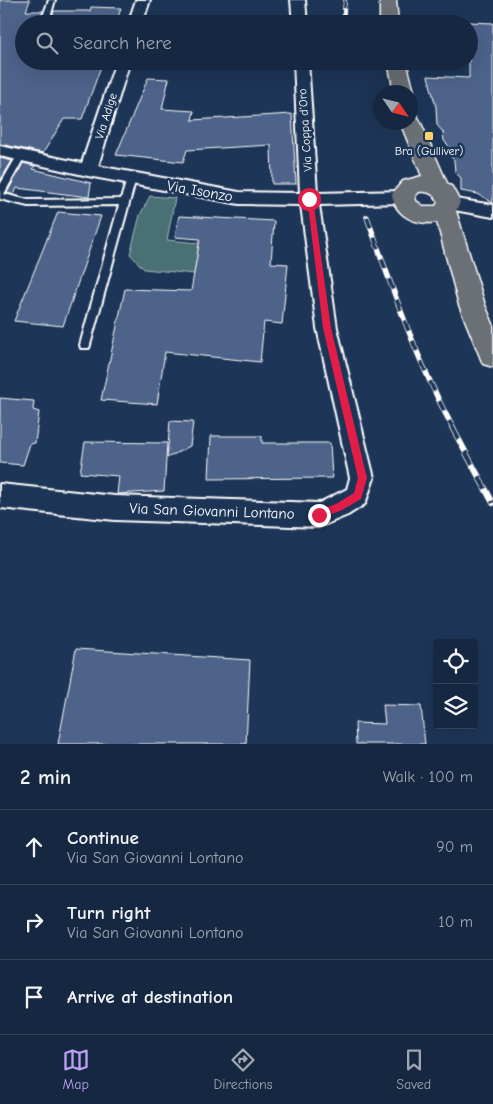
<!DOCTYPE html>
<meta charset="utf-8">
<style>
:root{--surface:#162841;--page:#1f3048;--text:#f1f3f6;--muted:#9ea6b1;--line:#35445a;--accent:#bca0f2}
body{margin:0;font-family:"Comic Neue",sans-serif;background:var(--page);color:var(--text)}
.controls{position:absolute;right:15px;bottom:15px;display:grid;overflow:hidden;border-radius:5px;box-shadow:0 5px 20px #0002}
.controls button{width:45px;height:45px;display:grid;place-items:center;padding:0;border:0;border-bottom:1px solid var(--line);background:var(--surface);color:var(--text);font:25px sans-serif}
.compass{position:absolute;left:373px;top:85px;width:45px;height:45px;border-radius:50%;background:var(--surface);box-shadow:0 5px 20px #0002;rotate:125deg}
.stop{position:absolute;width:15px;height:15px;margin:-11px;border:4px solid #e11d48;border-radius:50%;background:#fff}
.stop.end{background:#e11d48;border-color:#fff;box-shadow:0 1px 5px #0008}
.list{margin:0;padding:0;list-style:none}
h2{display:flex;justify-content:space-between;align-items:center;height:65px;margin:0;padding:0 20px;font-size:21px}
h2 small{font-size:16px;font-weight:400;color:var(--muted)}
.list li{display:grid;grid-template-columns:32px 1fr auto;gap:15px;align-items:center;box-sizing:border-box;height:75px;padding:0 20px;border-top:1px solid var(--line)}
.list b{display:block;font-size:19px;white-space:nowrap}
.list p{margin:0;font-size:16px;white-space:nowrap;color:var(--muted)}
.list em{font-size:16px;font-style:normal;color:var(--muted)}
.icon{flex:none;width:28px;height:28px;fill:none;stroke:currentColor;stroke-width:2;stroke-linecap:round;stroke-linejoin:round}
.map{position:relative;flex:none;width:493px;height:744px;overflow:hidden}
.search{position:absolute;background:var(--surface);box-shadow:0 5px 20px #0002;left:15px;right:15px;top:15px;height:55px;display:flex;align-items:center;gap:12px;box-sizing:border-box;padding:0 18px;border-radius:28px;color:var(--muted);font-size:19px}
.sheet{height:290px;background:var(--surface)}
nav{display:flex;justify-content:space-around;align-items:center;box-sizing:border-box;height:70px;border-top:1px solid var(--line);background:var(--surface);font-size:14px;color:var(--muted)}
nav a{display:grid;justify-items:center;gap:2px}
nav .on{color:var(--accent)}
.map>svg:first-child{display:block}
</style>
<div class="map">
<svg width="493" height="744" viewBox="0 0 493 744">
<rect width="100%" height="100%" fill="#1d3557"/>
<filter id="ink" filterUnits="userSpaceOnUse"><feTurbulence type="fractalNoise" baseFrequency=".02" numOctaves="2"/><feDisplacementMap in="SourceGraphic" scale="10" xChannelSelector="R" yChannelSelector="G"/><feConvolveMatrix kernelMatrix="1 2 1 2 8 2 1 2 1" color-interpolation-filters="sRGB"/></filter>
<g filter="url(#ink)">
<polygon fill="#487075" stroke="#a4b8ba" points="150,196 175,198 167,240 199,243 194,274 144,269 130,254 140,215"/>
<g fill="#4e638a" stroke="#fff">
<polygon points="0,0 30,0 26,11 43,11 38,24 24,24 24,61 103,61 82,119 64,119 43,153 0,144"/>
<polygon points="91,7 121,8 116,24 50,24 54,11 90,11"/>
<polygon points="469,22 493,23 493,203 478,194 461,191 461,178 455,172 454,160 450,156 450,147 444,141 443,132 437,125 436,107 428,76 469,78"/>
<polygon points="148,78 169,79 162,109 194,111 192,120 292,114 296,184 272,184 271,145 187,150 183,162 116,155"/>
<polygon points="0,158 12,161 0,181"/>
<polygon points="23,163 35,166 33,169 91,183 89,197 17,188 14,195 7,193"/>
<polygon points="58,212 101,216 63,326 14,321"/>
<polygon points="179,216 274,221 271,263 288,264 282,324 264,322 260,362 165,352 157,404 101,400 125,289 191,291 200,239 175,237"/>
<polygon points="0,398 34,401 33,410 39,412 35,443 30,444 23,465 0,463"/>
<polygon points="170,421 193,422 190,446 167,458"/>
<polygon points="211,436 262,436 262,443 330,443 332,478 209,479"/>
<polygon points="85,442 167,443 164,491 117,494 119,476 80,473"/>
<polygon points="76,649 250,660 246,744 58,744"/>
<polygon points="383,705 421,706 425,744 356,744 355,723 385,724"/>
</g>
<g fill="none" stroke-linecap="round" stroke-linejoin="round">
<g stroke="#fff" stroke-width="4">
<g id="lane">
<polygon points="49,0 55,0 48,24 40,24"/>
<polygon points="21,153 25,156 4,194 28,200 121,199 128,176 131,175 136,178 90,345 89,348 81,348 80,345 119,205 28,206 0,199 0,185 18,154"/>
</g>
</g>
<g stroke="#fff" stroke-width="4">
<g id="street">
<polygon points="136,0 150,0 142,24 128,24"/>
<polygon points="291,0 305,0 307,24 293,24"/>
<polygon points="116,61 130,61 98,166 239,192 300,193 294,61 308,61 317,193 403,191 409,193 412,197 409,201 403,203 319,205 337,328 374,478 365,504 348,515 319,527 115,520 0,508 0,484 115,496 319,503 347,489 350,478 317,328 301,205 239,204 88,176 0,156 0,146 82,163"/>
<polygon points="449,198 493,205 493,217 443,208 440,204 443,200"/>
</g>
</g>
<g stroke="#fff" stroke-width="3">
<g id="primary">
<polygon points="380,0 396,0 398,24 380,24"/>
<polygon points="388,61 406,61 414,92 411,96 410,92 394,92"/>
<path d="M410,115L417,116L420,121L447,183L452,187L460,202L456,211L485,305L493,324V367L483,364L459,305L437,222C416,226 395,216 392,194L403,181L422,176L400,122H410ZM419,192C427,191 434,193 438,202L436,206H423L416,201L415,196Z"/>
</g>
</g>
<use href="#lane" fill="#1d3557" fill-rule="evenodd"/>
<use href="#street" fill="#1d3557" fill-rule="evenodd"/>
<use href="#primary" fill="#6b7074" fill-rule="evenodd"/>
<g stroke="#fff" stroke-width="4">
<polyline id="rail-far2" points="343,24 345,0"/>
</g>
<g stroke="#fff" stroke-width="5.5">
<path id="rail-far1" d="M367,217C392,288 417,361 453,428"/>
</g>
<g stroke="#fff" stroke-width="6">
<polyline id="rail" points="452,427 493,503"/>
</g>
<use href="#rail-far2" stroke="#1d3557" stroke-width="2.5" stroke-dasharray="8" stroke-linecap="butt"/>
<use href="#rail-far1" stroke="#1d3557" stroke-width="4" stroke-dasharray="11" stroke-linecap="butt"/>
<use href="#rail" stroke="#1d3557" stroke-width="4.5" stroke-dasharray="14" stroke-linecap="butt"/>
</g>
</g>
<polygon fill="#e11d48" points="307,197 313,199 331,328 367,478 361,499 342,510 319,519 316,518 316,511 336,504 354,493 358,478 323,328"/>
<rect fill="#ffd166" stroke="#1d3557" stroke-width="2" x="424" y="131" width="10" height="10" rx="2.5"/>
<g text-anchor="middle" stroke-width="5" stroke-linejoin="round" paint-order="stroke">
<g font-size="12" fill="#fff" stroke="#1d3557">
<text transform="translate(106 116) rotate(-72)" y="4">Via Adige</text>
<text transform="translate(305 130) rotate(-94)" y="4">Via Coppa d'Oro</text>
</g>
<g font-size="12" fill="#fff" stroke="#1d3557">
<text x="429" y="155">Bra (Gulliver)</text>
</g>
<g font-size="15" fill="#fff" stroke="#1d3557">
<text transform="translate(200 191) rotate(10)" y="5">Via Isonzo</text>
<text transform="translate(212 511) rotate(2)" y="5">Via San Giovanni Lontano</text>
</g>
</g>
</svg>
<div class="controls">
<button><svg class="icon" aria-label="locate" viewBox="0 0 24 24"><circle cx="12" cy="12" r="6"/><path d="M12 2v4M12 18v4M2 12h4M18 12h4"/></svg></button>
<button><svg class="icon" aria-label="layers" viewBox="0 0 24 24"><path d="M12 4l9 5-9 5-9-5zM3 14l9 5 9-5"/></svg></button>
</div>
<svg class="compass" viewBox="-18 -18 36 36"><path d="M0-13l5 13h-10z" fill="#e53935"/><path d="M0 13l5-13h-10z" fill="#9ea6b1"/></svg>
<div class="stop" style="left:309px;top:199px"></div>
<div class="stop end" style="left:319px;top:515px"></div>
<div class="search"><svg class="icon" aria-label="search" viewBox="0 0 24 24"><circle cx="10" cy="10" r="6"/><path d="M15 15l6 6"/></svg>Search here</div>
</div>
<section class="sheet">
<h2>2 min<small>Walk · 100 m</small></h2>
<ul class="list">
<li><svg class="icon" aria-label="ahead" viewBox="0 0 24 24"><path d="M12 20V5M6 11l6-6 6 6"/></svg><div><b>Continue</b><p>Via San Giovanni Lontano</p></div><em>90 m</em></li>
<li><svg class="icon" aria-label="right" viewBox="0 0 24 24"><path d="M7 20v-9h11M14 6l5 5-5 5"/></svg><div><b>Turn right</b><p>Via San Giovanni Lontano</p></div><em>10 m</em></li>
<li><svg class="icon" aria-label="arrive" viewBox="0 0 24 24"><path d="M6 21V4h12l-3 4 3 4H6"/></svg><div><b>Arrive at destination</b></div></li>
</ul>
</section>
<nav>
<a class="on"><svg class="icon" aria-label="map" viewBox="0 0 24 24"><path d="M3 6l6-2 6 2 6-2v14l-6 2-6-2-6 2zM9 4v14M15 6v14"/></svg>Map</a>
<a><svg class="icon" aria-label="directions" viewBox="0 0 24 24"><path d="M12 3l9 9-9 9-9-9zM9 14v-3h6M13 9l2 2-2 2"/></svg>Directions</a>
<a><svg class="icon" aria-label="saved" viewBox="0 0 24 24"><path d="M7 4h10v16l-5-4-5 4z"/></svg>Saved</a>
</nav>
